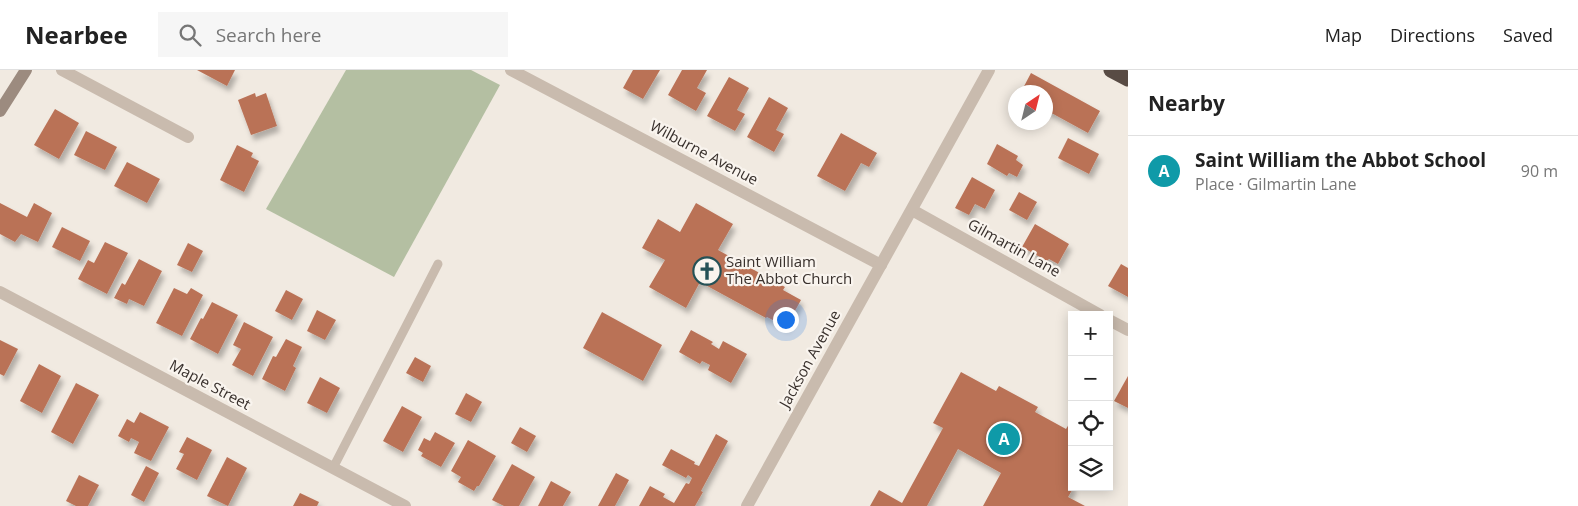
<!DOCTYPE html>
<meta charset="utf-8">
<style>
:root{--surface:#fff;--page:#f6f6f6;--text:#222;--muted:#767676;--line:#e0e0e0;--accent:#2563eb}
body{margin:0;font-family:"Open Sans",sans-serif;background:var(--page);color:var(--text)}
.controls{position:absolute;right:15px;bottom:15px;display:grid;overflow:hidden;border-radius:0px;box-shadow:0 2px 12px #0003}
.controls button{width:45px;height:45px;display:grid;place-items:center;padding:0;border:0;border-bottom:1px solid var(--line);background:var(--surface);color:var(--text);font:25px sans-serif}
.compass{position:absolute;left:1008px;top:15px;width:45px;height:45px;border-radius:50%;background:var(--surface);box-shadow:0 2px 12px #0003;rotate:35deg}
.you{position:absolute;left:785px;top:249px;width:18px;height:18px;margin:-12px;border:4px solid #fff;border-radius:50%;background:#1a73e8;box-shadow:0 0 0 8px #1a73e833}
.badge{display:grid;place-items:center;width:32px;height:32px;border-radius:50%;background:var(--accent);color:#fff;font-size:16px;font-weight:700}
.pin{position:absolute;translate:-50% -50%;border:2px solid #fff;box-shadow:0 1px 5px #0006}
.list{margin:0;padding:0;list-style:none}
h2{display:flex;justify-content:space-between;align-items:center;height:65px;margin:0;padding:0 20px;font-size:21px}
h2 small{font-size:16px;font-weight:400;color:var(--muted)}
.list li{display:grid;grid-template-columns:32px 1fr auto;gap:15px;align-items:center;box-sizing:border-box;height:70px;padding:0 20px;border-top:1px solid var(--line)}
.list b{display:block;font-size:19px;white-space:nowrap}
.list p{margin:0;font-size:16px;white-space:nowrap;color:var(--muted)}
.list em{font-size:16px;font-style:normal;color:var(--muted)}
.icon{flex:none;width:28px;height:28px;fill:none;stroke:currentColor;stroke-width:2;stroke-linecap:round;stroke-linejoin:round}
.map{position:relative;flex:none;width:1128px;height:436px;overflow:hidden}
header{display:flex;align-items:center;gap:30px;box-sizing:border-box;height:70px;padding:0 25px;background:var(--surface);border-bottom:1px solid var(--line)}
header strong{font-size:24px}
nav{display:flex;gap:28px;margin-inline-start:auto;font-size:18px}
.search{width:350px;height:45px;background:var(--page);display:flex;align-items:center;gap:12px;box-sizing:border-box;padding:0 18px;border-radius:0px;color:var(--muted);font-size:19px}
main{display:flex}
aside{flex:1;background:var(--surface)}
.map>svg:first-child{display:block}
</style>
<header>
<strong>Nearbee</strong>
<div class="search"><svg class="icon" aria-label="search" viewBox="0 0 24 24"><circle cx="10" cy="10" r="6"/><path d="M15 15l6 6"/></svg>Search here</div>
<nav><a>Map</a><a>Directions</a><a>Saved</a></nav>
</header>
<main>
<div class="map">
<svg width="1128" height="436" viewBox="0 0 1128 436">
<defs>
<filter id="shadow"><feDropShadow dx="3" dy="5.5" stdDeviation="2.5" flood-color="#0004"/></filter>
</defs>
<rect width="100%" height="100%" fill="#f1eae1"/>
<polygon fill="#b4bfa2" points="346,0 471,0 500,15 394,207 266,139"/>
<g fill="#ba7257" filter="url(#shadow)">
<polygon points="197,0 235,0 227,16"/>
<polygon points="633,0 660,0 643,29 623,18"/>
<polygon points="682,0 707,0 697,18 706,23 696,41 668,25"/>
<polygon points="1031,3 1100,41 1088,63 1046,40 1046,22 1021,22"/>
<polygon points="729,7 749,18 737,40 745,44 735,61 707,46"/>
<polygon points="255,23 256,27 266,23 277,56 251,65 238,30"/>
<polygon points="769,27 788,38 776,60 784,64 774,82 747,67"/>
<polygon points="55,39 79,53 59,89 34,75"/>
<polygon points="86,61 117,77 105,100 74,85"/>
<polygon points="841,63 877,83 869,97 861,93 845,121 817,106"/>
<polygon points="1068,68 1099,84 1089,104 1058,88"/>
<polygon points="997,74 1018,86 1016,90 1023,95 1017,107 1009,103 1007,106 987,94"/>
<polygon points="237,75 253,83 251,87 259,91 244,122 220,110"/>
<polygon points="127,92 160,109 147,133 114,116"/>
<polygon points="972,107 995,120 985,139 975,134 969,145 955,138"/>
<polygon points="1019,122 1037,132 1027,150 1009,140"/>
<polygon points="0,133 27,147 34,133 52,143 38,172 21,164 15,172 0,164"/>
<polygon points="696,133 733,154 718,180 785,217 783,220 801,230 786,257 767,247 766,248 700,212 686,238 649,217 665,190 642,178 658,149 680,162"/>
<polygon points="1035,154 1069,174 1058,194 1049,189 1047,191 1022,177"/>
<polygon points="62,157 90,171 80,191 52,177"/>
<polygon points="105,172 128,183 107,224 78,209 88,190 94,193"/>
<polygon points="188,173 203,181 192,202 177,195"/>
<polygon points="139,189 162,201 144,236 129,229 127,234 114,228 122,213 125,215"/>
<polygon points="1121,194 1128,198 1128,227 1108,216"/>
<polygon points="174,218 187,224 191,218 203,225 182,266 156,253"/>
<polygon points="286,220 303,229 292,250 275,241"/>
<polygon points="212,232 238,245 218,284 190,269 201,248 203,249"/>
<polygon points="317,240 336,250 325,270 307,261"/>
<polygon points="602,242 662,275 643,311 583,278"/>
<polygon points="244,252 273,267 253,306 232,295 241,279 233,275"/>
<polygon points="691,260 713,272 711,274 719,279 723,271 747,284 731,313 708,300 710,295 702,291 700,294 679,282"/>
<polygon points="286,269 302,277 293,296 296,298 285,321 262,309 273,286 276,287"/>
<polygon points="0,270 18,279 4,306 0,304"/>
<polygon points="415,287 431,296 423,312 406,303"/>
<polygon points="39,294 61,306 42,343 20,331"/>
<polygon points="961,302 996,321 999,316 1038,337 1035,342 1066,359 1071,351 1072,352 1072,417 1074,417 1068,427 1085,436 983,436 1001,403 958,379 927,436 870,436 879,420 902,433 943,358 933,353"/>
<polygon points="1128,306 1128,338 1114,331"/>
<polygon points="320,307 340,318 327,343 307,333"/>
<polygon points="76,313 99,325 73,374 51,362"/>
<polygon points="466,323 482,332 471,352 455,344"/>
<polygon points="402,336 422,347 403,382 383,371"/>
<polygon points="140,342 169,357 151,391 134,383 139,372 131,368 129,372 118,366 127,349 134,353"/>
<polygon points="520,357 536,366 527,382 511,373"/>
<polygon points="435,362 455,373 441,397 421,386 423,383 418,380 424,368 430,371"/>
<polygon points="716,364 728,371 701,421 703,422 695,436 639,436 650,416 665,424 663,427 674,433 686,413 689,414 692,408 688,405 686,408 662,395 671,379 695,392 694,394 699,396"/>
<polygon points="187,367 212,380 197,410 176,399 184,384 179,382"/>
<polygon points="468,370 496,386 479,416 477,416 474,421 458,412 461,407 451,401"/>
<polygon points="227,387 247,398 228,436 207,426"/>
<polygon points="512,394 535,407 519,436 504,436 492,430"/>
<polygon points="146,396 159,403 144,432 131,425"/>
<polygon points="616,403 629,410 615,436 598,436"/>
<polygon points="79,405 99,415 88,436 76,436 66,431"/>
<polygon points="551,411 571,422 563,436 538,436"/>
<polygon points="300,423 319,432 317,436 293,436"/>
</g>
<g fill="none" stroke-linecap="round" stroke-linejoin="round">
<polyline stroke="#c9bbae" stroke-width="9" points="333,398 438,194"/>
<g stroke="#c9bbae" stroke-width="12">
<polyline points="62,0 188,67"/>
<polyline points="511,0 881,195"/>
<polyline points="912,140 1100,245"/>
<polyline points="0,222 405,436"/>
<polyline points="1109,250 1128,260"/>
<polyline points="747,436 989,0"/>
</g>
<polyline stroke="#9c8b7f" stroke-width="12" points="0,41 26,0"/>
<polyline stroke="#584b44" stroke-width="15" points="1111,0 1128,9"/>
</g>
<defs>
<g id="church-ring" transform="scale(1.4375)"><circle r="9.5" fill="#f9f4ee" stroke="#255156" stroke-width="1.5"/><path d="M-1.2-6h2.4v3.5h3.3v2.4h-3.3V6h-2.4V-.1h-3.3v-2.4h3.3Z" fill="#255156"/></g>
</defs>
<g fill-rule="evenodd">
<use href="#church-ring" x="707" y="201"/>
</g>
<g text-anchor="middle" stroke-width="4.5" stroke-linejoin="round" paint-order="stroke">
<g font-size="15" fill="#38302c" stroke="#f9f4ee">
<text transform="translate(704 83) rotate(28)" y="5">Wilburne Avenue</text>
<text transform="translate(1014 178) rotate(29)" y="5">Gilmartin Lane</text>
<text transform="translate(810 289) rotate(-61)" y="5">Jackson Avenue</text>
<text transform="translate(210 315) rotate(28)" y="5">Maple Street</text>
</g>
<g font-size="15" fill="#38302c" stroke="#f9f4ee" text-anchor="start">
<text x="726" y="197">Saint William<tspan x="726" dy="17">The Abbot Church</tspan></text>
</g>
</g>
</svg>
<div class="controls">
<button>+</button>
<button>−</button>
<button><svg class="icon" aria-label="locate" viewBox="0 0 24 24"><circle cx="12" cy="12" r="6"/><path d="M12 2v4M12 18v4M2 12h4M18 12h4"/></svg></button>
<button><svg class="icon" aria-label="layers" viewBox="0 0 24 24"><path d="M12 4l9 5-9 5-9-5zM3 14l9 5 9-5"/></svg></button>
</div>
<svg class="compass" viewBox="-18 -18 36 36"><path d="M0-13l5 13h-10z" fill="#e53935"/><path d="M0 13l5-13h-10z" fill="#767676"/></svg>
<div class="you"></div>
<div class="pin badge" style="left:1004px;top:369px;background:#0f9aa8">A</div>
</div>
<aside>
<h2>Nearby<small></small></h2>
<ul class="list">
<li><span class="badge" style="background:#0f9aa8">A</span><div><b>Saint William the Abbot School</b><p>Place · Gilmartin Lane</p></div><em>90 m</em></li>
</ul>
</aside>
</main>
